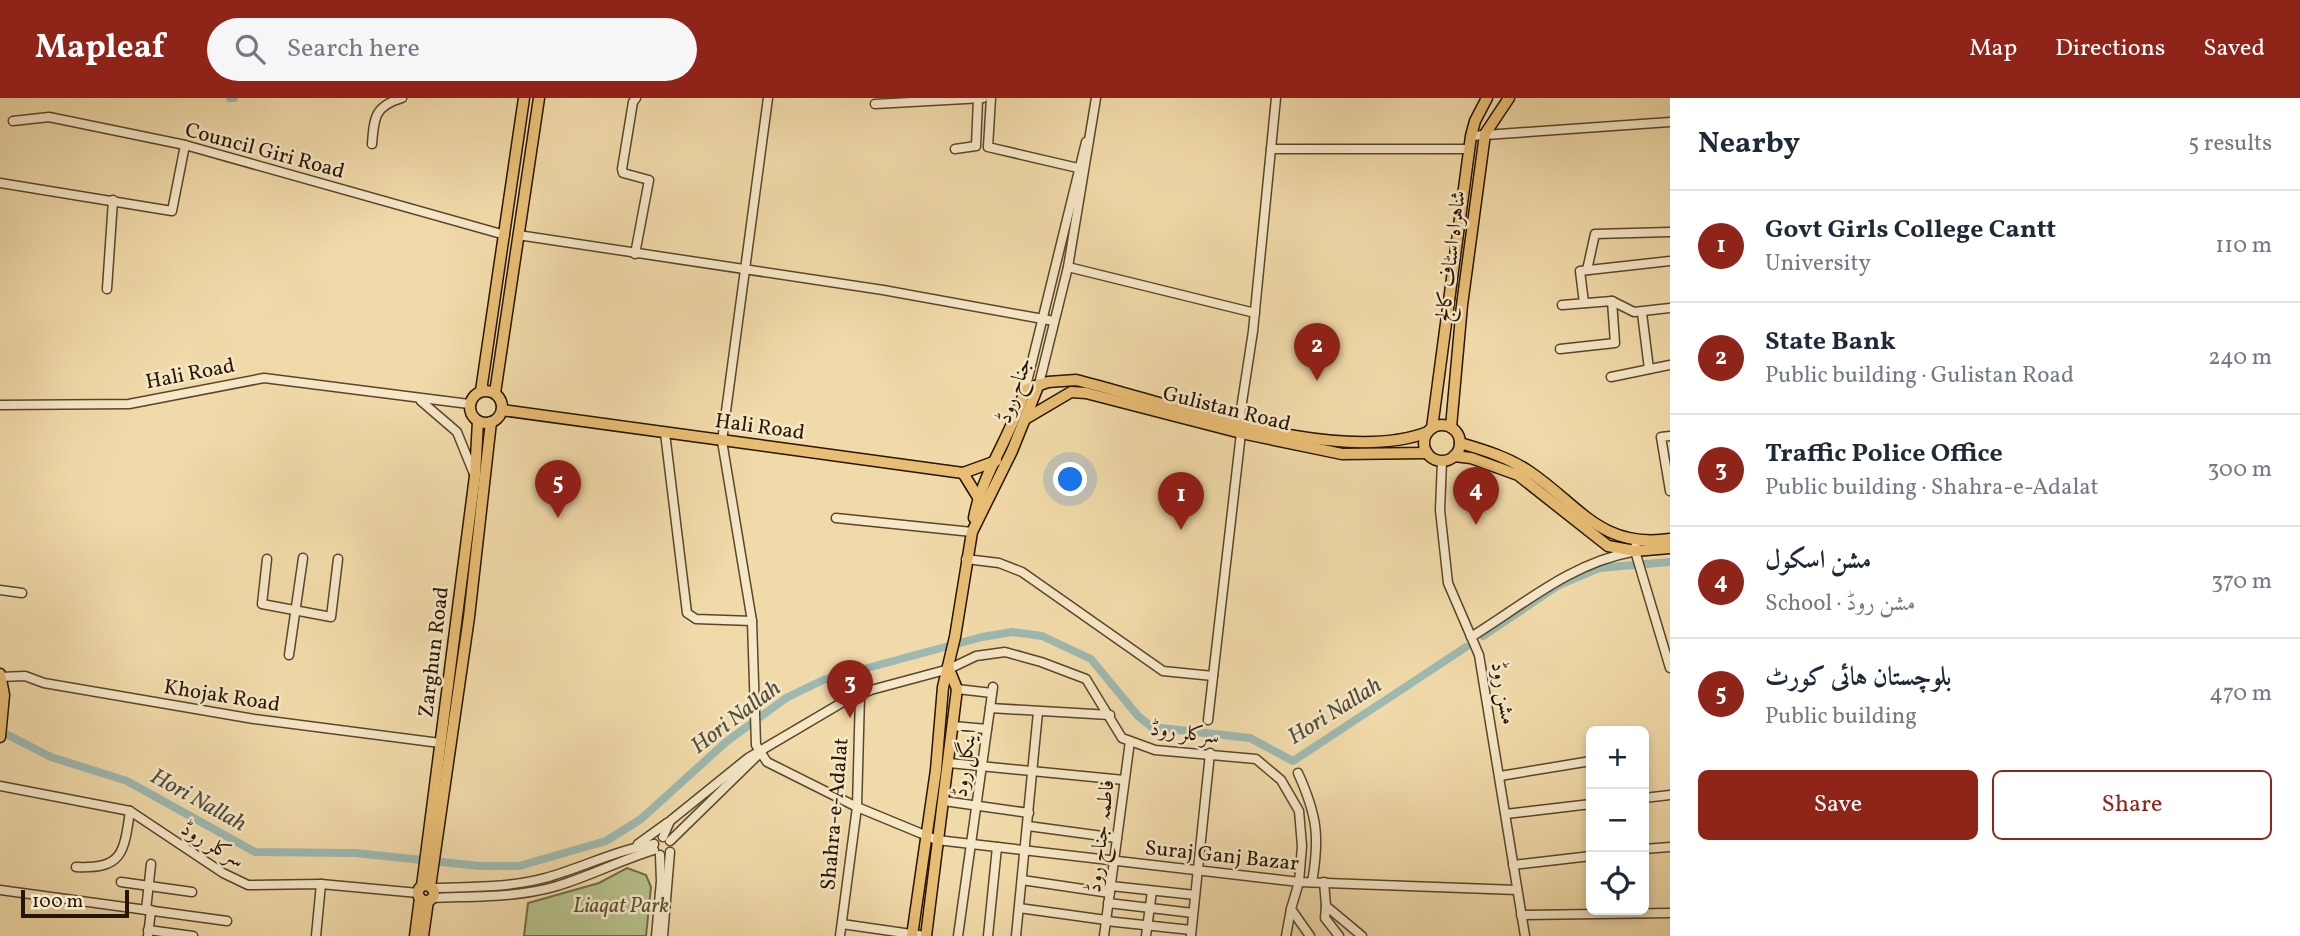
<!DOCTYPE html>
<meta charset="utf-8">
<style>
:root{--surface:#fff;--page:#f6f6f7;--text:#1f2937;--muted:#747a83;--line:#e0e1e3;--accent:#8f2418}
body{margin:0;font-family:Vollkorn,Amiri,serif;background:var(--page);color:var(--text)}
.controls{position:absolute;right:21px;bottom:21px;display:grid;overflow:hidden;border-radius:10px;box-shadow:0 4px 10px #0003}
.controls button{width:63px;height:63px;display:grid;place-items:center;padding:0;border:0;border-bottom:2px solid var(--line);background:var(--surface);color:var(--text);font:35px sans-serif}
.scale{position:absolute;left:21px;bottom:18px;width:108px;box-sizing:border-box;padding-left:7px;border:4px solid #261501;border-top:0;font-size:19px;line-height:24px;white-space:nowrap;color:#261501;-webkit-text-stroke:5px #f6e7c7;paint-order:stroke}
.you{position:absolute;left:1071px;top:382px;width:24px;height:24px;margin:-18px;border:5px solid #fff;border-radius:50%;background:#1a73e8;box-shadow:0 0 0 10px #1a73e833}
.badge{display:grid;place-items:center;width:46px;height:46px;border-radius:50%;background:var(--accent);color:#fff;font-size:23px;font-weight:700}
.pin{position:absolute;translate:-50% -58px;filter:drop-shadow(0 2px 4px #0008)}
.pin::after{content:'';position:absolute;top:37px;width:24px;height:21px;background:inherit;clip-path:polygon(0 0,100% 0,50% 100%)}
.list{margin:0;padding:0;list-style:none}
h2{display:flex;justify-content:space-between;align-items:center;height:91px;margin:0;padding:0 28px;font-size:30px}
h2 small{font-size:23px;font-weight:400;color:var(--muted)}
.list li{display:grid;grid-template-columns:46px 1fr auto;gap:21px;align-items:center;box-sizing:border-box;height:112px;padding:0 28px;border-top:2px solid var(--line)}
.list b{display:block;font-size:26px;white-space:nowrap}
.list p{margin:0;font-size:23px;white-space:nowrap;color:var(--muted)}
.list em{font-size:23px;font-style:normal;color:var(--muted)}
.actions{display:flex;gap:14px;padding:21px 28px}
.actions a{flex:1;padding:16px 0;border:2px solid var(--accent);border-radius:10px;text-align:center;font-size:24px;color:var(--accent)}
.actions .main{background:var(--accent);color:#fff}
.icon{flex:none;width:38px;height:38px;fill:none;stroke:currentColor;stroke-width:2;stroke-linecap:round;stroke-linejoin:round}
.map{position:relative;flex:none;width:1670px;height:838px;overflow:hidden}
header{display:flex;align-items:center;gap:42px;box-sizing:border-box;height:98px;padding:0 35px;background:var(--accent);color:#fff}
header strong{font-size:33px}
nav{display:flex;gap:38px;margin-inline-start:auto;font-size:24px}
.search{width:490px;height:63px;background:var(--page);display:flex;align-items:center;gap:18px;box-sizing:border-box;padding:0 24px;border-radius:38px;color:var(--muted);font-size:26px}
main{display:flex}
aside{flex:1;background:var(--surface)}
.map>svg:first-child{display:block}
</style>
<header>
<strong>Mapleaf</strong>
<div class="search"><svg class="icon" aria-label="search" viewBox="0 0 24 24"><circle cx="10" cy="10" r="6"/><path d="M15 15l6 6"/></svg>Search here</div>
<nav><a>Map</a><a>Directions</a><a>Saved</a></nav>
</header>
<main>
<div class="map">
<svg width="1670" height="838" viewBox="0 0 1670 838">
<rect width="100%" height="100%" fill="#f1daa9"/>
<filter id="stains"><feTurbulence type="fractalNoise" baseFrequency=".00286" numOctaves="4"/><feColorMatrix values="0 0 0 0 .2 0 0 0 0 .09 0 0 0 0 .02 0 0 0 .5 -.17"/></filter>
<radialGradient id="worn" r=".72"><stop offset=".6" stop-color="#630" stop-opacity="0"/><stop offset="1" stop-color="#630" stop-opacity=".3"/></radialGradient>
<polygon fill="#b6c18b" stroke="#6e6b46" stroke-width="2" points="627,770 646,777 651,789 646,838 524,838 528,805 599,785"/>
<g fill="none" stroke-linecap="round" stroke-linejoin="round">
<g stroke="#9db9b1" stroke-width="8">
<polyline points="230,0 234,0"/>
<polyline points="1483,538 1559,487 1599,470 1670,464"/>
<polyline points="0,633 51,659 127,683 255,754 355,755 480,768 519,768 606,743 641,721 726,644 786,600 823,582 982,539 1012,534 1042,538 1091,561 1138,618 1152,629 1250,640 1293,663 1466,549"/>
</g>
<g stroke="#59462b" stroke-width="11">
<g id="minor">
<polyline points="768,0 722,343 752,523 756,647 767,664 857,709 937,742 1299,784 1517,792"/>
<polyline points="991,0 988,49 1078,70"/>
<polyline points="875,6 983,0"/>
<polyline points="13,23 49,19 185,47 505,137"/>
<polyline points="1471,38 1670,24"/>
<path d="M372,46C374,19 375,8 402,0"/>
<polyline points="955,51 976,48 978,1"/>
<polyline points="1271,51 1469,51"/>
<polyline points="0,85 172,113 185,47"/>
<polyline points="518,137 883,192 1054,223"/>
<polyline points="635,156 649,82 623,75 622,71 633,4 636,0"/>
<polyline points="1068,169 1255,215"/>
<polyline points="1587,172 1595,136 1670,134"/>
<polyline points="107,191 113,102"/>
<polyline points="1584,205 1580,173 1670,163"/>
<polyline points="1562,207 1612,203 1634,214 1670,210"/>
<polyline points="1642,215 1649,271"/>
<polyline points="1560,251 1615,245 1612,203"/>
<polyline points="1611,279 1670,267"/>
<polyline points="1039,286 1068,169 1096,0"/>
<polyline points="1025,292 1086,44"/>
<polyline points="421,303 457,334 474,376"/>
<polyline points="0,307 129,306 264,280 469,306"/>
<polyline points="1239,324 1253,233 1276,0"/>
<polyline points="665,335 687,515 696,521 752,523"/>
<polyline points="1670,338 1661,339 1670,393"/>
<polyline points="1442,363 1440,412 1448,485 1479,557 1525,838"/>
<polyline points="836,420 972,434"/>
<polyline points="1636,444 1635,453 1670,570"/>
<polyline points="267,461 262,506 331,519 338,461"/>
<polyline points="966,461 999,465 1022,474 1163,573 1213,578"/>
<polyline points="0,492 22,495"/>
<path d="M1471,539C1523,507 1571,465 1632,454"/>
<polyline points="289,557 303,460"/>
<polyline points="0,579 25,578 44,585 254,621 440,645"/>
<polyline points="957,591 992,595"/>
<polyline points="990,610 1110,617"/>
<polyline points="1208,622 1241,335"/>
<polyline points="953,628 987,631"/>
<polyline points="949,665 1124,682"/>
<path d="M1298,675C1317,717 1320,739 1312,784"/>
<polyline points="1500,678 1591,663"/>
<polyline points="0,688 130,713 223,775 248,787 321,786 418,795"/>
<polyline points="1644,700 1670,697"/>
<polyline points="944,703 1029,715"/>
<polyline points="1506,716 1591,706"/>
<polyline points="1028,728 1117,740"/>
<polyline points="663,739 670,723 748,660 843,604 871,592 949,571 976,558 1005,554 1041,564 1086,581 1122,640 1155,652 1256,661 1281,682 1299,713 1302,748 1299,784 1291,811 1310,838"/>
<polyline points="670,743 760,655"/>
<polyline points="638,746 667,725"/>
<polyline points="1644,751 1670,749"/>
<polyline points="1513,767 1591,758"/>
<path d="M76,769C122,771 124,756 130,713"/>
<polyline points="1022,782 1110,795"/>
<polyline points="121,784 192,794"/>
<polyline points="1324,784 1326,808 1362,838"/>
<polyline points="1111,788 1195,797"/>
<path d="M431,790C469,789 508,790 545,780C582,770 616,752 654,746"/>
<polyline points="0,792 227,823"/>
<path d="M432,800C473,798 517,800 557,788C590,778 621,762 654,752"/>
<polyline points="1108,805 1193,815"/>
<polyline points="1326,808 1325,820 1339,838"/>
<polyline points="1019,810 1106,822"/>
<polyline points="146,812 151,766"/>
<polyline points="1521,817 1670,815"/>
<polyline points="1106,823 1191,832"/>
<polyline points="842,826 925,838"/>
<polyline points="148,832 193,838"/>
<polyline points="148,838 151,812"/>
<polyline points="316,838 321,786"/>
<polyline points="656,838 661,783 660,757"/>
<polyline points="663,838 670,754"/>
<polyline points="840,838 857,709 860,597"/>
<polyline points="958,838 993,589"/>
<polyline points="988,838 997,749"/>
<polyline points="1016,838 1038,614"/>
<polyline points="1104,838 1130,643"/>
<polyline points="1146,838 1152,793"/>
<polyline points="1191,838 1210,655"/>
<polyline points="1286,838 1291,811"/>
</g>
</g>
<g stroke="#261501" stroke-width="13">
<g id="major">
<circle cx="486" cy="309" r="16"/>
<polyline points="481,293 524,0"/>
<polyline points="495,295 539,0"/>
<polyline points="502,312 963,375 996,363"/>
<polyline points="1027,320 1071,294 1086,295 1241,335 1342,356 1427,355"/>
<circle cx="1442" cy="345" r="18"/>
<polyline points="1451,329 1462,207 1485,36 1509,0"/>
<polyline points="1432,330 1471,38 1475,23 1487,0"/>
<path d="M1460,345C1484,352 1508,359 1530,374C1580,408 1601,451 1670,441"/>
<polyline points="1454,358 1471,360 1518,377 1608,448 1635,453 1670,450"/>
<polyline points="963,375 979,401"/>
<path d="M974,420C982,375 1012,337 1025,292L1048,284L1076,282C1170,305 1338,369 1428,334"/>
<polyline points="0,576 4,597 0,639"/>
<circle cx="426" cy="795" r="8"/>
<polyline points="422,788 475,378 478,323"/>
<polyline points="430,789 469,519 491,324"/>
<polyline points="415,838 420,800"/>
<polyline points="423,838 428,803"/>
<polyline points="912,838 936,672 943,589 955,539 972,434 1012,353 1039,286"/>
<polyline points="926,838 957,591 949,571"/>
</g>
</g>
<use href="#minor" stroke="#f6e7c7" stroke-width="8"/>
<use href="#major" stroke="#e8bd74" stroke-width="10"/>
</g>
<g text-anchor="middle" stroke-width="5" stroke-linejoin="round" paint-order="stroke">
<g font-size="21" fill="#261501" stroke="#f6e7c7">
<text transform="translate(265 52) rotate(15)" y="7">Council Giri Road</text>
<text transform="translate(1450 158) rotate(-83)" y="7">شاہراہ اسٹاف کالج</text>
<text transform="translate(190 275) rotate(-11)" y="7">Hali Road</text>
<text transform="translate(1014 292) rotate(-71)" y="7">جناح روڈ</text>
<text transform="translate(1227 310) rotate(14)" y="7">Gulistan Road</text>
<text transform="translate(760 328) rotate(8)" y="7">Hali Road</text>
<text transform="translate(433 554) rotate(-83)" y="7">Zarghun Road</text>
<text transform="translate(1504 595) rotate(80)" y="7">مشن روڈ</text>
<text transform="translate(222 597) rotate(9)" y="7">Khojak Road</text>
<text transform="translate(1185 634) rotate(7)" y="7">سرکلر روڈ</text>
<text transform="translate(964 665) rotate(-82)" y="7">اینگل روڈ</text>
<text transform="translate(834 716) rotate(-85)" y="7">Shahra-e-Adalat</text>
<text transform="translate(1100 738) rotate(-83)" y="7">فاطمہ جناح روڈ</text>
<text transform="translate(213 746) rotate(31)" y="7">سرکلر روڈ</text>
<text transform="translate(1222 757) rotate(6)" y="7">Suraj Ganj Bazar</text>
</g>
<g font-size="21" font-style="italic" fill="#585131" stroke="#f6e7c7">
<text x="621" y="814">Liaqat Park</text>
</g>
<g font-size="23" font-style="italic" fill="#504e3f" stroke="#f6e7c7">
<text transform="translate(1334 612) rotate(-32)" y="8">Hori Nallah</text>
<text transform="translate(735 618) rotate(-37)" y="8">Hori Nallah</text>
<text transform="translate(199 701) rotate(29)" y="8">Hori Nallah</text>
</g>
</g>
<rect width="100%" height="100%" filter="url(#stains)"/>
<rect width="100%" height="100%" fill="url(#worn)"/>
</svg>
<div class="controls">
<button>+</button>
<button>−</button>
<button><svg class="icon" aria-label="locate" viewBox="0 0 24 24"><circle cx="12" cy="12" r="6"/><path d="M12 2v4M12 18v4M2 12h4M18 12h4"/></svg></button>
</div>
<div class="scale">100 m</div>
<div class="you"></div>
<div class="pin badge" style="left:1181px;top:432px">1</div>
<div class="pin badge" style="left:1317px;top:283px">2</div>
<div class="pin badge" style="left:850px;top:620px">3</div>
<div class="pin badge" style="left:1476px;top:427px">4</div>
<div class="pin badge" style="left:558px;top:420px">5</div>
</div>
<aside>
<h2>Nearby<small>5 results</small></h2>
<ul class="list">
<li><span class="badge">1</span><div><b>Govt Girls College Cantt</b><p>University</p></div><em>110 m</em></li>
<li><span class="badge">2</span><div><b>State Bank</b><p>Public building · Gulistan Road</p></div><em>240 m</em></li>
<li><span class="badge">3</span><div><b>Traffic Police Office</b><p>Public building · Shahra-e-Adalat</p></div><em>300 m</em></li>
<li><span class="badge">4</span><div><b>مشن اسکول</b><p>School · مشن روڈ</p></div><em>370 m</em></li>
<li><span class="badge">5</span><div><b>بلوچستان ہائی کورٹ</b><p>Public building</p></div><em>470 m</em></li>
</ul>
<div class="actions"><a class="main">Save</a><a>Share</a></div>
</aside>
</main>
